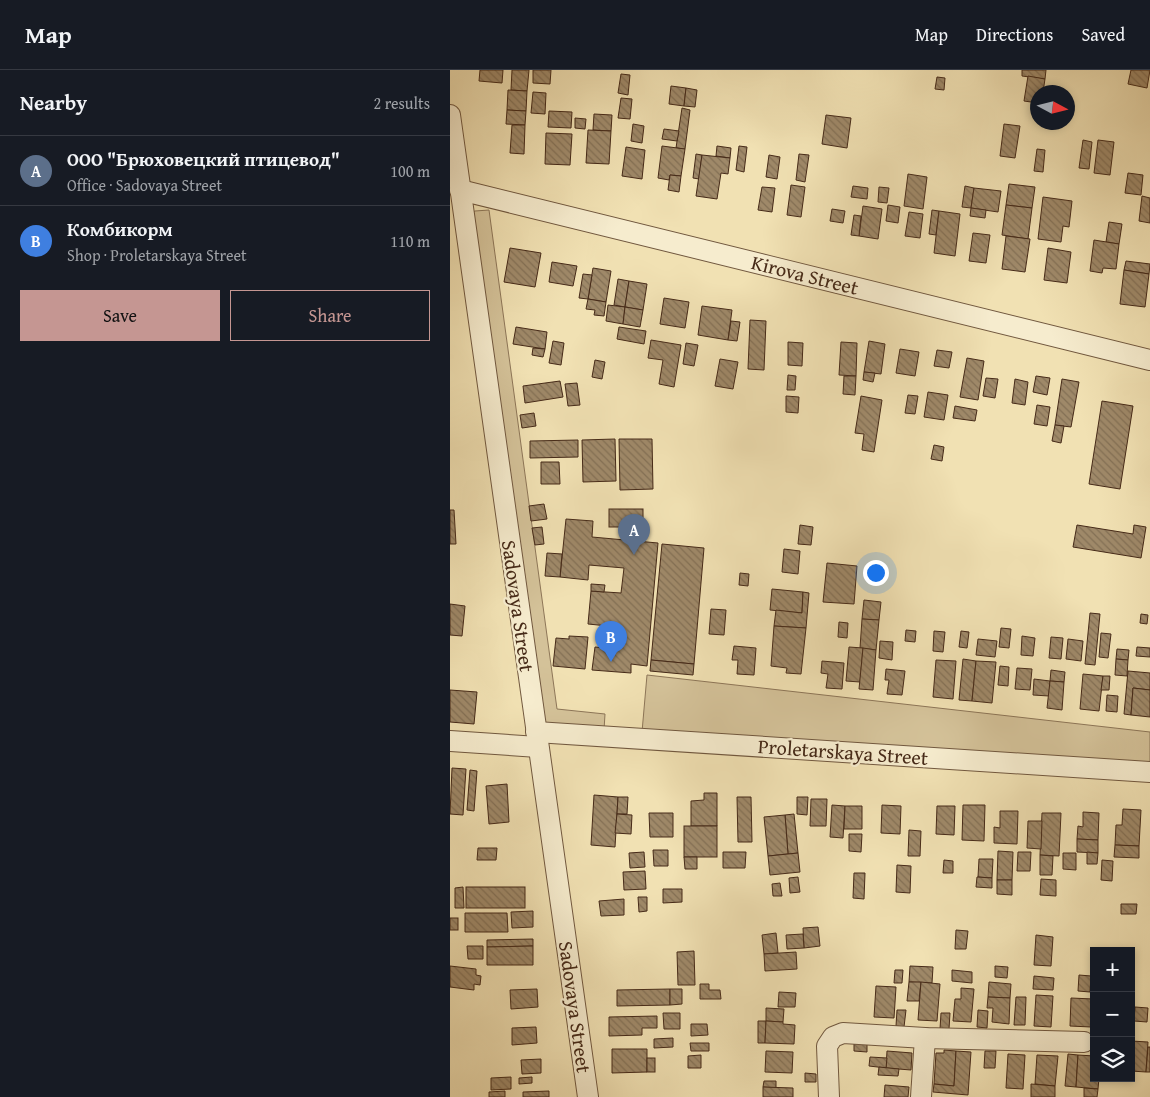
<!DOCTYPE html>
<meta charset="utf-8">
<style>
:root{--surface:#171b24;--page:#20242c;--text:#f1f3f6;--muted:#9ea1a6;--line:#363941;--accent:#c59692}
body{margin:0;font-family:"Gentium Book Plus",serif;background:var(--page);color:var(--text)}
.controls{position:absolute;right:15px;bottom:15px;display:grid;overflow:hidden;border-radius:0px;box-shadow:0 2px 8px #0003}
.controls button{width:45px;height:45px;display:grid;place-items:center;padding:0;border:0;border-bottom:1px solid var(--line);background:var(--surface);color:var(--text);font:25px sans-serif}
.compass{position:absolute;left:580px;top:15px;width:45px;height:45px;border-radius:50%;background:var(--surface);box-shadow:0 2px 8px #0003;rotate:97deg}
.you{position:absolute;left:425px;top:502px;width:18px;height:18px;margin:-12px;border:4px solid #fff;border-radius:50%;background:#1a73e8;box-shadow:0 0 0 8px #1a73e833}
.badge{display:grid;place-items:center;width:32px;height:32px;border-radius:50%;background:var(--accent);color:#fff;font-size:16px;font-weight:700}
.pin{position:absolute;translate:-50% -41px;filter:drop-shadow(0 1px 2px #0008)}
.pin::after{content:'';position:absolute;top:26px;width:18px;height:15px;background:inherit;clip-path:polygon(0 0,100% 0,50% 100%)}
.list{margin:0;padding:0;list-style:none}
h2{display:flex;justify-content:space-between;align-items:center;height:65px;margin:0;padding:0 20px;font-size:21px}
h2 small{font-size:16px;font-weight:400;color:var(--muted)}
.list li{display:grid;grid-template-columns:32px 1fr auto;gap:15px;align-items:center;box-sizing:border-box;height:70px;padding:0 20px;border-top:1px solid var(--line)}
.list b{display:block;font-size:19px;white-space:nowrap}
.list p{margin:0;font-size:16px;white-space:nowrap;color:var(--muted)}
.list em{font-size:16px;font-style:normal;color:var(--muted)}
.actions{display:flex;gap:10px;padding:15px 20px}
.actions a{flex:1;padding:11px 0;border:1px solid var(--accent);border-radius:0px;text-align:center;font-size:18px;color:var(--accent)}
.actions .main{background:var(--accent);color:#111}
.icon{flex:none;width:28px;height:28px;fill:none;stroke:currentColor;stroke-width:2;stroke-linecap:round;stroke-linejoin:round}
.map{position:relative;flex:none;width:700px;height:1027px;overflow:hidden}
header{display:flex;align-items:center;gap:30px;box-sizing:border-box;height:70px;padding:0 25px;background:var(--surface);border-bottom:1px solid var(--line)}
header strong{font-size:24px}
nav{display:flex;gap:28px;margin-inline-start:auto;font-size:18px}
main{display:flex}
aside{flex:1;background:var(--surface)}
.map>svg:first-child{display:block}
</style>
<header>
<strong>Map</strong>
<nav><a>Map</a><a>Directions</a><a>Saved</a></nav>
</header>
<main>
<aside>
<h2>Nearby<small>2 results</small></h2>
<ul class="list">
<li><span class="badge" style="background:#5c6f8a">A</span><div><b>ООО &quot;Брюховецкий птицевод&quot;</b><p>Office · Sadovaya Street</p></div><em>100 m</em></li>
<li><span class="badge" style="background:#3f7fe0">B</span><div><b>Комбикорм</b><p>Shop · Proletarskaya Street</p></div><em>110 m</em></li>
</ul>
<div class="actions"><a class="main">Save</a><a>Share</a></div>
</aside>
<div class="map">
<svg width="700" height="1027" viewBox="0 0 700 1027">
<defs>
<pattern id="building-back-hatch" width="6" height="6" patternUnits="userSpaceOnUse" patternTransform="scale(1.25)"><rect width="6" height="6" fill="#9f8969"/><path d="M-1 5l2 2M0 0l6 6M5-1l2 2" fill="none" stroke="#837055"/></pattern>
</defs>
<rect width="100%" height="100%" fill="#f1e1b3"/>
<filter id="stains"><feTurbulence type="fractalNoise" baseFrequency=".004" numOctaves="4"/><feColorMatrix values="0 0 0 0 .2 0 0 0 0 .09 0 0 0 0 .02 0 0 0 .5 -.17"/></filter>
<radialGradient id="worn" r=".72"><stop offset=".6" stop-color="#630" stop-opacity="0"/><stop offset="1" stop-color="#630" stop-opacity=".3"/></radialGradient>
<g fill="#d4c299" stroke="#8d7658">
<polygon points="39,140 107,639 155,644 154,660 90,656 20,143 25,141"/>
<polygon points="197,605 700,662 700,696 192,662"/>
</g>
<g fill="url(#building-back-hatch)" stroke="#462a18">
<polygon points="30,0 53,0 52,13 29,11"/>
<polygon points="62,0 79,0 77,21 61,20"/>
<polygon points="83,0 101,0 100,14 83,13"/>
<polygon points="572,0 596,0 595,9 572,6"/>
<polygon points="681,0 700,0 697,18 678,14"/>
<polygon points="171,4 180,5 178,25 168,23"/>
<polygon points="578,6 595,9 593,22 588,22 588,33 574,31"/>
<polygon points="487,7 495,8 494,20 485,19"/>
<polygon points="221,16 236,18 234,36 219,34"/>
<polygon points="236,18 247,20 245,37 234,36"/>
<polygon points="58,20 77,21 76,41 57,40"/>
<polygon points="83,22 96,23 95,44 81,43"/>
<polygon points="171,28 182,29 180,49 168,48"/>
<polygon points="232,38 240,40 235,79 226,78"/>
<polygon points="57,40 76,41 75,55 56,54"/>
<polygon points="99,41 122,42 121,58 98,57"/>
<polygon points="144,44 162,45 161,61 143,60"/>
<polygon points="376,45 401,48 397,78 372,74"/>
<polygon points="125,48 136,49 135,59 125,58"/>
<polygon points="183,54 194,56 192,73 181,71"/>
<polygon points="554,54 570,56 565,88 550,86"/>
<polygon points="62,55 75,55 74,84 60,83"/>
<polygon points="214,59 229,61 227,71 212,69"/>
<polygon points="138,60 161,61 159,94 136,93"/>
<polygon points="96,63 122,64 120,95 95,94"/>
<polygon points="633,70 642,72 639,99 629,98"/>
<polygon points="648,70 664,72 660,105 644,103"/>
<polygon points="212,76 235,79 231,106 220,105 219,110 208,108"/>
<polygon points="267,76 281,78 280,88 266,86"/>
<polygon points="289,76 297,77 294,102 286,100"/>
<polygon points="176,77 195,80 192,109 172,106"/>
<polygon points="587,79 595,80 593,102 584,101"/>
<polygon points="246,84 252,85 249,109 243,108"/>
<polygon points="349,84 359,85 355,112 346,110"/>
<polygon points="252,85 280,88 278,104 271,103 267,129 246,126"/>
<polygon points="319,85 330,87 327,109 316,107"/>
<polygon points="678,103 693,105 691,125 675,123"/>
<polygon points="458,104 477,107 473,139 454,136"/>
<polygon points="220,105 231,106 229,122 218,120"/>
<polygon points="559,114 585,117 582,138 556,135"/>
<polygon points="341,115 355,117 351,147 337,145"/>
<polygon points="403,116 418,118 417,129 401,127"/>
<polygon points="515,116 524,118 521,138 512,137"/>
<polygon points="312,117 325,118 322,142 308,140"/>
<polygon points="429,117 439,118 437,133 428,132"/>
<polygon points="524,118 551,121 548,142 521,138"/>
<polygon points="692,126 700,128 700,153 689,151"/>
<polygon points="593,127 622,131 619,157 613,156 611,172 588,169"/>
<polygon points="438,135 450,137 448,153 436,151"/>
<polygon points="556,135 582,138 578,169 552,165"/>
<polygon points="413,136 432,139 428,169 409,166"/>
<polygon points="521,138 536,140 535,148 520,146"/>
<polygon points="382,139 395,141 393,153 380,151"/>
<polygon points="482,140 489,141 486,165 479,164"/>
<polygon points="489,141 510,144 505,186 484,183"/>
<polygon points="459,142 473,144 470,168 455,166"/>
<polygon points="404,145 411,146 409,166 401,165"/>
<polygon points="659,152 672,154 669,174 656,172"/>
<polygon points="523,163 540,165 536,193 519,191"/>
<polygon points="556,166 580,169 575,202 552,199"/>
<polygon points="644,170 669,174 666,199 653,198 652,203 640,201"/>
<polygon points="60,178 91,183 85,217 54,212"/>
<polygon points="598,178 621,182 617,213 594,210"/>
<polygon points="676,191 700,194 699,204 674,200"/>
<polygon points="102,192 127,196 123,216 99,212"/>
<polygon points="143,198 161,201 156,232 138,229"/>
<polygon points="674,200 699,204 695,237 670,234"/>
<polygon points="133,204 142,205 138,229 129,228"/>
<polygon points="168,209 179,211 175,237 164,235"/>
<polygon points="179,211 197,214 193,240 175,237"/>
<polygon points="214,228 239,232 235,258 210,254"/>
<polygon points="138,229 156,232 154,246 144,245 145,240 136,239"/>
<polygon points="158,235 175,237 173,254 156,251"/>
<polygon points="252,236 282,240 278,270 248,265"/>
<polygon points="175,237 193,240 190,257 173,254"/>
<polygon points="300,250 316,251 314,300 298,299"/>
<polygon points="281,251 290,252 287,271 278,270"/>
<polygon points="66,257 97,262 95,279 63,274"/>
<polygon points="169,257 196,261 194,274 167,269"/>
<polygon points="201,270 231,275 224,317 209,314 213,290 198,288"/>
<polygon points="103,271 114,273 111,295 99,293"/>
<polygon points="419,271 435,274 431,304 414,302"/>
<polygon points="338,272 353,273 352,296 338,295"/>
<polygon points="391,272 407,273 406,306 389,305"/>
<polygon points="236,273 248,275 244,296 233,294"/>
<polygon points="83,278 95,279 93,287 82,285"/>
<polygon points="450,279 469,282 465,306 446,303"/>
<polygon points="487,280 502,282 499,298 484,296"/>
<polygon points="517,288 534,291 528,330 510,327"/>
<polygon points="270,289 288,292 283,319 265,316"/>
<polygon points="145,290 155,292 152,309 142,307"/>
<polygon points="414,302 425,303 423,312 413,310"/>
<polygon points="338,305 346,306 345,320 337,320"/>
<polygon points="394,306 406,306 405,325 393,324"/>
<polygon points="586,306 600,308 597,325 583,322"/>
<polygon points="536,308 548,309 545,328 533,326"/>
<polygon points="565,309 578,312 575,335 562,333"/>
<polygon points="612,309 629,312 621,357 605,355"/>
<polygon points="110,311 113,327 75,333 73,316"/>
<polygon points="127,313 130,335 118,336 115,314"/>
<polygon points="478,322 498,325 494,350 474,347"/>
<polygon points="458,325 468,326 465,344 455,343"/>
<polygon points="336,326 349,327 348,343 336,342"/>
<polygon points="411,326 432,330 424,382 412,380 414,364 405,363"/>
<polygon points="652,331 683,336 670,419 639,414"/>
<polygon points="587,335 600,337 597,356 584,354"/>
<polygon points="505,336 527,340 525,351 503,348"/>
<polygon points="84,343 86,356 72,358 70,345"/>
<polygon points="605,355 614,356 611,373 602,371"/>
<polygon points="165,369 166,411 133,412 132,370"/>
<polygon points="169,369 202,369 203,419 170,420"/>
<polygon points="128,370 128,387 80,388 80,371"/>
<polygon points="484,375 494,377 492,391 481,389"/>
<polygon points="91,392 109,392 110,414 91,414"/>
<polygon points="94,434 97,449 81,451 79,436"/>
<rect x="159" y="439" width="34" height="18"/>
<polygon points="0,440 4,440 6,474 0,474"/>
<polygon points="116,449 143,451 142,467 208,473 197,596 181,594 181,603 142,600 145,577 166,579 168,557 138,554 141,521 171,523 174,498 139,495 138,510 110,507"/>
<polygon points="350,455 363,457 361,475 348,474"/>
<polygon points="627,455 683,464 684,455 696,457 691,488 623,477"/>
<polygon points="92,457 94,474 85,475 82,458"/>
<polygon points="212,474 254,478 244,594 201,590"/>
<polygon points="334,479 350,481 348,504 332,502"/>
<polygon points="97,483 112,484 110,507 95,506"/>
<polygon points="377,493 407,496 404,534 373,532"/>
<polygon points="290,503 299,504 298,516 289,515"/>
<polygon points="141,514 155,515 154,522 141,521"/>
<polygon points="322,519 353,522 352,543 320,540"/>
<polygon points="353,522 359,523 356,558 324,556 326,540 352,543"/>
<polygon points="414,530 431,532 429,550 412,549"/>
<polygon points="0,534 15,536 12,566 0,565"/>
<polygon points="261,539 276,540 274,565 259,564"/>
<polygon points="640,543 650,544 645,595 635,594"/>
<polygon points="691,544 698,545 697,554 690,553"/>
<polygon points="412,549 429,550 426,580 410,578"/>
<polygon points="389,552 398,553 397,568 388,567"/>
<polygon points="324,556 356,558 351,604 336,603 337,598 321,596"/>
<polygon points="551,558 561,559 559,578 549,577"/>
<polygon points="456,560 466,561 465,572 455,571"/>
<polygon points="484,561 495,562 493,582 483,581"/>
<polygon points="511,561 519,562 517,578 509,577"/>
<polygon points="651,563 661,564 658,588 649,587"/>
<polygon points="119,566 138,567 135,599 103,596 106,568 119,569"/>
<polygon points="572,566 585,568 583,586 571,585"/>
<polygon points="601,567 613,568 611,589 599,588"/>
<polygon points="528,569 547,571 545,587 526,585"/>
<polygon points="618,569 633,571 631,591 616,589"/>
<polygon points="430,571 443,572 442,590 429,588"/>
<polygon points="284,576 306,578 304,605 287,604 288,590 282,590"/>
<polygon points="399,577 413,578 410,612 396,611"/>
<polygon points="687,577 700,578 700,587 686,586"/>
<polygon points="413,578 426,580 423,620 409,619"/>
<polygon points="667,579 679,580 678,590 666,589"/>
<polygon points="513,589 526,591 522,631 509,630"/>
<polygon points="666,589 678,590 677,606 665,605"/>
<polygon points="201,590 244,594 243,605 200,601"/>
<polygon points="486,590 506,591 503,629 483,627"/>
<polygon points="372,591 394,593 392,619 376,618 378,604 371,603"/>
<polygon points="526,591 546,592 542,633 522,631"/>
<polygon points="550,596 559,597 558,616 548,615"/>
<polygon points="567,598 582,599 580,620 565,619"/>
<polygon points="436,599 455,601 452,625 437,624 439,610 435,610"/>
<polygon points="601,600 615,602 614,612 600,611"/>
<polygon points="678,601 700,603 700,620 683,618 681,645 674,644"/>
<polygon points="633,604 653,606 649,641 630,639"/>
<polygon points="653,606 660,606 659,620 651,620"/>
<polygon points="584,609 600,611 599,626 583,625"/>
<polygon points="600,611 614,612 612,640 597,638"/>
<polygon points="683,618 700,620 700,647 681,645"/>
<polygon points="0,620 27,622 24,654 0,652"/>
<polygon points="657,625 668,626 667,642 656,641"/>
<polygon points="2,698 16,699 13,745 0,744"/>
<polygon points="20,700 27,701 24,741 17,740"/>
<polygon points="57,714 59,752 39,754 36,716"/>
<polygon points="254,723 267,723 267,756 241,756 241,731 254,730"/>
<polygon points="144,725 168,727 165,777 141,775"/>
<polygon points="168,727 178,727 177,744 167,744"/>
<polygon points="287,727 301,727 302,772 288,772"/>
<polygon points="347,727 358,727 357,745 347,744"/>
<polygon points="361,729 377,729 376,756 360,756"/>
<polygon points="382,735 395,736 393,768 380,767"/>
<polygon points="432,735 451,736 450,764 431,763"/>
<polygon points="513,735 535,735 534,771 512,770"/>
<polygon points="395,736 412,736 412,759 394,759"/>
<polygon points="487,736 505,736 504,765 486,764"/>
<polygon points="673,739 691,740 689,776 665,775 666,755 672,755"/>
<polygon points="550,741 568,741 567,774 544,773 544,757 550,758"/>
<polygon points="633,742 649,743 648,770 627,769 628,756 633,757"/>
<polygon points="199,743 223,743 223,767 200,767"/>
<polygon points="592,743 611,743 609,786 590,785"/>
<polygon points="167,744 182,745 181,764 165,763"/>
<polygon points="344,744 348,783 338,784 335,745"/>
<polygon points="335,745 338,784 318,786 314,747"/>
<polygon points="578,751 592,751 591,779 577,778"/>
<rect x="234" y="756" width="33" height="31"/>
<polygon points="459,760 471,761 470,786 458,786"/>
<polygon points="399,764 412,764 411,782 399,781"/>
<polygon points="627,769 648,770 648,783 627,782"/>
<polygon points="665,775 689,776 689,788 664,787"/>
<polygon points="28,778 47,778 46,790 27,790"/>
<polygon points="203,780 218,780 218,796 204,796"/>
<polygon points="548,781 563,782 562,810 547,810"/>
<polygon points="194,782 195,797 180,798 179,783"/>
<polygon points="273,782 296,782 295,798 273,798"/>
<polygon points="568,782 581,782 580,801 567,801"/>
<polygon points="637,782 648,783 647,794 637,794"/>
<polygon points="348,783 350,802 320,805 318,786"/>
<polygon points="613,783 626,783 626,800 613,799"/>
<polygon points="590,785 603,786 602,805 590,805"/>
<polygon points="234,787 247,787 247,799 235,799"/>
<polygon points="529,789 543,789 542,808 528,807"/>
<polygon points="494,790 503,791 503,803 493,803"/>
<polygon points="652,790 663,791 662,811 651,810"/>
<polygon points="447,795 461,796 460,823 446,822"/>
<polygon points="195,801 196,819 174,820 173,802"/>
<polygon points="404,803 415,803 414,829 403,828"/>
<polygon points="348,807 350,822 340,823 339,808"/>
<polygon points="527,807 542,808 542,818 526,817"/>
<polygon points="591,809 606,810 606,826 590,825"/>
<polygon points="547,810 562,810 562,825 547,824"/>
<polygon points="330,813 332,826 323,826 322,814"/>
<polygon points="13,817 14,838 5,838 5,818"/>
<rect x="16" y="817" width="59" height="21"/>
<polygon points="213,819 232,819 232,832 213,833"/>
<polygon points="188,827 197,827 197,841 189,842"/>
<polygon points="174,829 174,845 151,846 149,831"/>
<polygon points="671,834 687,834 686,844 671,844"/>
<polygon points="83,841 83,857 62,858 61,842"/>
<polygon points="15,843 57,843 58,862 15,862"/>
<rect x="0" y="848" width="8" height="12"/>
<polygon points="368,857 370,876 354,878 353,858"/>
<polygon points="506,860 518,861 516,879 505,879"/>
<polygon points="326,863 328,883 314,884 312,865"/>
<polygon points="353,864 354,878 337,879 336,865"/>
<polygon points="586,865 603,867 601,896 584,895"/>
<polygon points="83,869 83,876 37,877 37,870"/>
<polygon points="17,876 33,876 33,889 18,889"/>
<polygon points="83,876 83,895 37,895 37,877"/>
<polygon points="244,881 245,915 228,915 227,882"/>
<polygon points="346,882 347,899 315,901 314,884"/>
<polygon points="0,896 26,899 26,905 31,906 30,915 24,914 24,920 0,917"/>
<polygon points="460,896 483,897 482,913 459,912"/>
<polygon points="545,896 558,897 557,908 545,907"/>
<polygon points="445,900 453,900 452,913 444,913"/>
<polygon points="502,900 522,902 522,913 502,911"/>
<polygon points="629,905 641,906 640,922 628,921"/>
<polygon points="584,906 604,908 603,920 583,919"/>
<polygon points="459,912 471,912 469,931 457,931"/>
<polygon points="471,912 490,914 487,951 468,950"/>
<polygon points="539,912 561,914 560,928 538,927"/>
<polygon points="250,914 259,914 259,920 270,920 271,929 250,929"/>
<polygon points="426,916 446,917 444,948 424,947"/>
<polygon points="511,918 524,919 521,952 503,951 505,929 511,929"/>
<polygon points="87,919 88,937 61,939 60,920"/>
<polygon points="220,919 220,935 167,936 167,920"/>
<polygon points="220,919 232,919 232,934 220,935"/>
<polygon points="329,922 346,923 345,937 328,937"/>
<polygon points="586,925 603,926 601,957 584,956"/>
<polygon points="538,927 560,928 559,954 542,952 543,938 537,938"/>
<polygon points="566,927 576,927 575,955 564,955"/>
<polygon points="621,928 643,929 641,957 620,956"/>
<polygon points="685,937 698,938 697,952 684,951"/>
<polygon points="316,938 334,939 333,952 316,951"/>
<polygon points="447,940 456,940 454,957 446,956"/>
<polygon points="528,940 538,941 537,958 527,957"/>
<polygon points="213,943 230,943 230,959 214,959"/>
<polygon points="491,943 500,943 499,959 490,959"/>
<polygon points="207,946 207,958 192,958 192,965 159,966 159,947"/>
<polygon points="308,951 316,951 315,973 308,973"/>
<polygon points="316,951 333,952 333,954 345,955 344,974 315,973"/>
<polygon points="241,954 257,954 258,965 241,966"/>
<polygon points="86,957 87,973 62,975 62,958"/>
<polygon points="223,968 223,977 204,978 204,969"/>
<polygon points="681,971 698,972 696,1002 681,1001"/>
<polygon points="240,973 259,973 259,981 241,981"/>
<polygon points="404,973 417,974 417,982 404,981"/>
<polygon points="698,977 700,977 700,1002 696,1002"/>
<polygon points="162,979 197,979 197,1002 162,1003"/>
<polygon points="494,980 506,981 504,1016 484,1014 486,983 494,983"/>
<polygon points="316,981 343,982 342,1003 315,1002"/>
<polygon points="437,981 462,983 461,1000 436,998"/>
<polygon points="506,981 521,982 518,1025 483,1022 484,1014 504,1016"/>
<polygon points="535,981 546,981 545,998 534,998"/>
<polygon points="558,984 575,985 573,1019 556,1018"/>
<polygon points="618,984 628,985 626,1017 615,1016"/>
<polygon points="251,985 251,998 238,998 238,986"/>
<polygon points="587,985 608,986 605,1016 585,1014"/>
<polygon points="628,985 644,986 644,1008 649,1008 648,1019 626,1017"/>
<polygon points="420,987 437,988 436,998 419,996"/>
<rect x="197" y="988" width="8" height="14"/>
<polygon points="91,989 91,1003 72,1004 71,990"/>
<polygon points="429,997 449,999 448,1006 428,1005"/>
<polygon points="355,1003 366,1004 366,1012 355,1012"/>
<polygon points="61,1007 61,1019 41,1020 41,1008"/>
<polygon points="82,1007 82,1013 69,1014 69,1008"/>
<polygon points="314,1011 326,1011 326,1018 313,1017"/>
<polygon points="581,1014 605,1016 605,1027 581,1027"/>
<polygon points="435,1015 459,1017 458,1027 434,1027"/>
<polygon points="313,1017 343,1018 343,1027 313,1027"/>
<polygon points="634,1018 648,1019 647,1027 634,1027"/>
<polygon points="55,1021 55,1027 39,1027 39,1022"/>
<polygon points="99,1021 99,1027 73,1027 73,1022"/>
</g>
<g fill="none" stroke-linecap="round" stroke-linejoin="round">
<g stroke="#71583f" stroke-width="22">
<g id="minor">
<polyline points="0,45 138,1027"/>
<polyline points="10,120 700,290"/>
<polyline points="86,662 700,702"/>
<polyline points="0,671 88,677"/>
<polyline points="379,1027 377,976 383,967 393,963 475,968 634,972"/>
<polyline points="471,1027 475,968"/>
</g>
</g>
<use href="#minor" stroke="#f6ecce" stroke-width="20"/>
</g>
<g text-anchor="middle" stroke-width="4.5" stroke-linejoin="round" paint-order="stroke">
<g font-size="20" fill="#462a18" stroke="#f6ecce">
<text transform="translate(355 205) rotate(14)" y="7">Kirova Street</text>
<text transform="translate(68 536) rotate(82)" y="7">Sadovaya Street</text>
<text transform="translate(393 682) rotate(4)" y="7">Proletarskaya Street</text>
<text transform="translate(125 937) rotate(82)" y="7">Sadovaya Street</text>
</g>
</g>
<rect width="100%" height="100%" filter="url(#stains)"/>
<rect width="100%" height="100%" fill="url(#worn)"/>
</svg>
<div class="controls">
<button>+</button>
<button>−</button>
<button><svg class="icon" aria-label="layers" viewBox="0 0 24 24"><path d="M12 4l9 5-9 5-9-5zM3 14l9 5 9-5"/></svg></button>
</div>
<svg class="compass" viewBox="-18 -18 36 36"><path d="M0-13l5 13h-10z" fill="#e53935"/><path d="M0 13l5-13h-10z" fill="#9ea1a6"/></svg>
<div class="you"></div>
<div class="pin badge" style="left:184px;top:485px;background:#5c6f8a">A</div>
<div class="pin badge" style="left:161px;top:592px;background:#3f7fe0">B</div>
</div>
</main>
